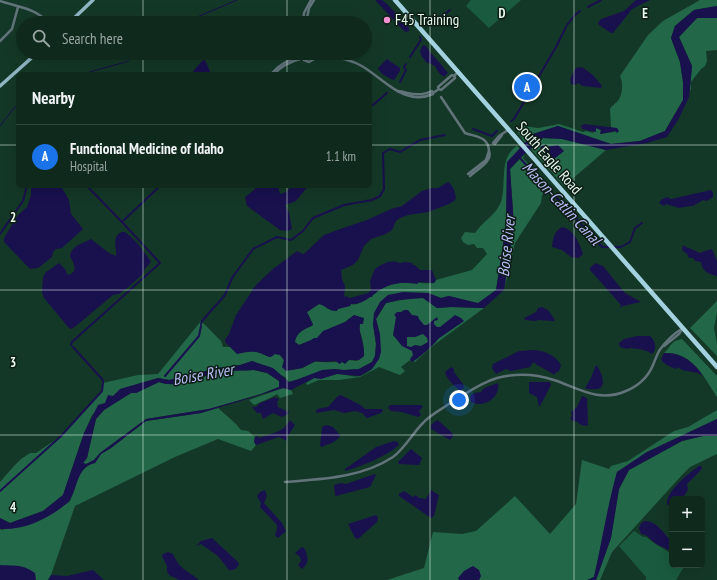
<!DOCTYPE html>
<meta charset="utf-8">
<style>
:root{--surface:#0f2a1d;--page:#1d362a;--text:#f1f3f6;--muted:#9ba7a4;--line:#2f463b;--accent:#1a73e8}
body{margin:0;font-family:"PT Sans Narrow",sans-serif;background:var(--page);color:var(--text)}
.controls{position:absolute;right:12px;bottom:12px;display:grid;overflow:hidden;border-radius:6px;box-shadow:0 4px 16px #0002}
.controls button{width:36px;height:36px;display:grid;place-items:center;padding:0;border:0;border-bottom:1px solid var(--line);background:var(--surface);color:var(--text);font:20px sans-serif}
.you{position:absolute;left:459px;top:400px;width:14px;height:14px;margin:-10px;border:3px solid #fff;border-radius:50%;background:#1a73e8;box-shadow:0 0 0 6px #1a73e833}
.badge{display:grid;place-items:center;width:26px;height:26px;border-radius:50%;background:var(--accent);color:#fff;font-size:13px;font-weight:700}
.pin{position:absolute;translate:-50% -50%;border:2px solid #fff;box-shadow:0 1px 4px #0006}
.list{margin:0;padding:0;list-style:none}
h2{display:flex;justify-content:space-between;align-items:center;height:52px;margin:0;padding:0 16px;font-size:17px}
h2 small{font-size:13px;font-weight:400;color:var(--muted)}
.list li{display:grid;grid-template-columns:26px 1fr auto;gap:12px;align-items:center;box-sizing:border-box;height:64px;padding:0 16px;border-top:1px solid var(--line)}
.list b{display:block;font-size:15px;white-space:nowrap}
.list p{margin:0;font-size:13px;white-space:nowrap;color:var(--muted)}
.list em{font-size:13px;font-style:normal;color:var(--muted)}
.icon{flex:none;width:22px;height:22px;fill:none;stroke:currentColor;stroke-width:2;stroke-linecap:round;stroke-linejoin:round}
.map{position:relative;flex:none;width:717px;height:580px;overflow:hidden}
.search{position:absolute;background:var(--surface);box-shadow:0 4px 16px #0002;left:16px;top:16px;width:356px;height:44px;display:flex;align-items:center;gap:10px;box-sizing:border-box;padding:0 14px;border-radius:22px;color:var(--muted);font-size:15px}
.panel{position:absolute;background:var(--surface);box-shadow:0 4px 16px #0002;left:16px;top:72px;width:356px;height:116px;border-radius:6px}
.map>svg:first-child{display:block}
</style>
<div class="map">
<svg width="717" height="580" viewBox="0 0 717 580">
<rect width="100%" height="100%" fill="#143827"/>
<g fill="#1a5b3f">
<polygon points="471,0 521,0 489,28 466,6"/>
<polygon points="634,531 643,537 646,537 654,543 672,554 672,565 685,565 676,580 646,580 646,577 619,546"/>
</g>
<g fill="#226748">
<path d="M700,0H717V6L694,10L675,26L671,38L680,62L683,82V100L665,131L640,141L611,144L558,126L533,134L525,143L517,131L523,126L538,128L559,124L583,132L586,131L593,133L596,128L601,130L600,134L614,132L617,130L611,127L610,109C612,105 617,103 619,99C623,93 623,82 620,76L648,35L663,21Z"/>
<polygon points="697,18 717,18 717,50 706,51 707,61 705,66 701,69 691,82 691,90 690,90 692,66 679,37"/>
<polygon points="543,138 562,139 606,150 564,186 531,149"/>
<path d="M517,146L520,149L507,163L506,226L496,290L478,304L449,296L441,298L428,293L388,295L373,324L376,344L375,356L372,362L359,369L344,370L334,369L289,382L285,377L252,361L240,365L218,368L169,380L158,378L121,389L92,415L84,433L63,495L43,511L10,523L0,518V482L14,466L21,459L30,453H36L61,436L102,391L103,383L138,375L158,374L201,321L221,341L223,347H231L242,352L251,351L262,353L267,356L275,354L280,355L284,360L283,365L286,371L287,370C291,370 298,369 303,368C307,366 313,361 317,362C325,362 344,363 349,360L357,361L364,356C364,348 363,337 359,330L360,324H362L354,315L345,322L325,331L317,338L299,345L295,342C296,333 304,329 312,326L313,324L307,312L319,304L324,305L328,309L350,306L351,304C362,307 378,289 388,285C400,280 421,284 434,283L436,280L472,270L487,254L483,248H477L474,244L468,245L463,242L461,238L465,232L475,233C483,221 496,215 501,202C507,184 498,158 517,146Z"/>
<polygon points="525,154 523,158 550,188 542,195 541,203 515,243 504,290 514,226 510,169"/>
<path d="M412,298H423L437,308L451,307L484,308L430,348L415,362L410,360L401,367L405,371L400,375L379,367L360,377L339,380H319L307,385L306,383L314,378C324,379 330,374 339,374C345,374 354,378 360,376C385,368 381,338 376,319L386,303Z"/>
<polygon points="717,301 717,313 714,328 717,343 717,356 690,328"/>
<path d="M682,339L717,376V397C704,377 692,351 664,353C672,346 670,341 682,339Z"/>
<path d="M254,370L267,373L279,381V387L261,394L209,409L146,419L100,453L94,460L86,464L83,463L87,458L96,419L104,410L131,393H136L159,382C178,389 198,377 217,373C228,370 242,371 254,370Z"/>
<polygon points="283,388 291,390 293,394 280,398 277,394 270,398 254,405 249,400"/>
<path d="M218,408L236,424L241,430L248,431L255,437L254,442L256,445L251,451L218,439L175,457L75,506L51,575L48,580H0V529L2,530L70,501C75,487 79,466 95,463L101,454L111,448L146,421L201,413Z"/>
<polygon points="717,410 717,419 647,452 617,472 594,577 587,580 387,580 424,568 433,532 462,534 476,531 515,496 550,534 576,504 582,460 609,469 611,466 628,461 674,431 688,427"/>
<polygon points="703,436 717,436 717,454 690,467 682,475 612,552 600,580 596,580 611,538 619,489 629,470 682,441"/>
</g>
<g fill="#19104e" fill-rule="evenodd">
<polygon points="375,0 382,0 387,4 407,25 409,28 409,31 406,32 403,30"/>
<polygon points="636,0 650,0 632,9 613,33 611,33 599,25 598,23 601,19 624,11"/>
<path d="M717,6V18H697L679,37L692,66L689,97L678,120L667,137L647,143L606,150L562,139L543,138L520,158L510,169L514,226L504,290L484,308L451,307L437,308L423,298L399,300L386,303L376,319L380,334L381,352L379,359L372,369L360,376L337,374L321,379L314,378L291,390L283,388L201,413L146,421L111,448L101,454L95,463C77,466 78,487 70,500C69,503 64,505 61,508C43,521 23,530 0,529V518L10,523L43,511L63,495L84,433L98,405L105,403L108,395L113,396L120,389L158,378L169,380L218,368L240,365L252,361L273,368L289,382L296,380L322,370L334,369L344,370L359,369L372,362L375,356L376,344L373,324L374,313L380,302L388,295L403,292L428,293L441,298L449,296L478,303L496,290L506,226L507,162L533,134L558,126L611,144L640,141L665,131L683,100V82L680,62L671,38L675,26L694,10ZM254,370L267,373L279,381V387L261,394L209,409L146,419L100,453L94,460L86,464L83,463L87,458L96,419L104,410L131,393H136L159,382C178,389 198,377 217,373C228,370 242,371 254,370Z"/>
<path d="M423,45L426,46C432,56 442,64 448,73L444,77L439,73L435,66L426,62L421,55L420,51Z"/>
<polygon points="204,59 206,62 211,74 194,74 193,71"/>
<path d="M387,59L400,68V71L394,80C389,78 380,74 378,68Z"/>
<path d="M582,67L593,75L602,86L601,88L583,86L578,83L575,85L571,84C569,77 573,74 576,68Z"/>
<polygon points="584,124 617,128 619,131 617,133 615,131 600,134 601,130 596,128 596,132 582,129 581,126"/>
<polygon points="543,145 546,147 558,145 564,151 554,159 547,158 540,148"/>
<path d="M448,182C453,185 455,192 456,198L454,201L449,204L428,212L408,215L400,218L396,221L392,230L386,234L371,239L364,246L358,260L353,265L341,270L342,279L345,286L344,297L346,296L350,298L368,293L371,290L370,281L375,269C383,263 391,259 400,263L405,262L412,263L413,265H415L420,270H432L436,280L434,283L419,282L417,284C401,282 392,283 378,291C375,294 373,294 372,297H370C365,301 357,305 351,304L350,306L338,309L337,311C327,311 327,306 319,304L307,312L313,325C305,329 296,332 295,342L299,345L311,340L314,338H317L323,331L345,322L354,315L364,318L363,324H360C358,333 365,345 364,356L359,360H349L345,364L342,362L340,364L335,361L323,362L316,361L302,368L286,371L282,367L284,360L280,355L275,354L271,357C267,357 266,355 262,354C254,350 245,352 237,354L225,342V340L229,334L236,315L252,291L253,288L255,287L256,285L273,269L297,251L303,254L305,253L324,235L343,228L367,220L391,209L402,206L422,191L431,188H438Z"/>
<polygon points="32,186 61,186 69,200 71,214 83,229 62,248 56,249 53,252 52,257 38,268 30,269 4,242 4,238 18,215 27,207 31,195 31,189"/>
<polygon points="257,186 278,186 280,194 286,192 292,186 308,186 296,201 285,205 289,212 292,229 288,231 280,230 247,206 245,197 254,190"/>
<polygon points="711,190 713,193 713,197 707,201 703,200 693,206 690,206 679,208 666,204 664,206 659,203 661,200 667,197 671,199"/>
<path d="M563,227C575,231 579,243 583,254L579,258L571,257L562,250L552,247C553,238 554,230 563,227Z"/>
<path d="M122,232H125C136,240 144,251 151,262L144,270L143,274L127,288L119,294L113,295L76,326L71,329L69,328L44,298L42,292L43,277L46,272L59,263L65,269L67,274L69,275C79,270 73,263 70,256C72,245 82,244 91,239L109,253L116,256C117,248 111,236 122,232Z"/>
<path d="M683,245C688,249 694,249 699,253L712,249L717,261V276C708,274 702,271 701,262L695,261L693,258H689L687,254L682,250Z"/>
<polygon points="595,263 603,266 625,293 641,302 623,306 620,308 621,305 590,270 590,268"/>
<polygon points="542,307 548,310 555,320 554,321 538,320 536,321 525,320 524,318 536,312 538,308"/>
<path d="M404,310H408L412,315L418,316L419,319L424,325H427L437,317L438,320L434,321V324L437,327H440L455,315L461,318L464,321L438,339C436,343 417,360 412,362L410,359L413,355L412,351L402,346L393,335L396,317L394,315L397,312H401ZM423,334L427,338L428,342L421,346L415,345L411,347L407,346V337H415Z"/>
<path d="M637,336H650C655,341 658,348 652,354C646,349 637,349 630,348L627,349L620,347L619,343L624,339Z"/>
<path d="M534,350C545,351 555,355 561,365L559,371L555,373V375L537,365L534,362L532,364L530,367L511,371L506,369L496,374L492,368L493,364L519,351Z"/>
<path d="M664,353C681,352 694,362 703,376L698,373L682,370L678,367L676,369C671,367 664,365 661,359Z"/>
<path d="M596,365C600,369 607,385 600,388C597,390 590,389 587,389L585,388L591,378Z"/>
<path d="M451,367L454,369V372L463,384L464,388L460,391C455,386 447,380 445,372Z"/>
<path d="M529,382H550L551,385C549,389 541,405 539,407L537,397L529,393Z"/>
<path d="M498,383C501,397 484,409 471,402L470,397L472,394L479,392L480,393L484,388Z"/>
<polygon points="341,395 362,406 365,409 382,409 383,411 381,413 367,418 362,413 355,411 344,413 334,410 316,413 317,409 328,407 338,396"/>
<path d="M582,396L587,398L588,425C584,427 579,424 576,421L574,422L570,418L572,416L571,412L577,407Z"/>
<polygon points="274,397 279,399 277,402 278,407 289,412 288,414 282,417 273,413 263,419 261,413 257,413 252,407 256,407 260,403 273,398"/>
<polygon points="390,405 421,405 423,407 419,411 421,415 418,417 402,412 391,411 388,408"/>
<path d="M717,419V436H703L682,441L629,470L619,489L611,538L596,580H587L594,577C602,542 607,507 617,472L647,452Z"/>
<polygon points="290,420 295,425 287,437 287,441 279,437 256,445 254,442 255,437 258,436 259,438 277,432 284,428"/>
<polygon points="437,420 440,422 453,434 453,436 450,440 431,429 431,425"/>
<polygon points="327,425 333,427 340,435 339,438 332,443 321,447 320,445 322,428 323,426"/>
<path d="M394,441L398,442L399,445C383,458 364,465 345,471V469L376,447Z"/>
<polygon points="411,449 422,458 419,465 399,464 398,462"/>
<path d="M699,466H701L702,468L701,470L687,484L688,490L682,499H672V508L667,504C667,490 688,474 699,466Z"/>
<polygon points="375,474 376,475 370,487 336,496 335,495 334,485 341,483 346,484"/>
<polygon points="265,490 267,496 264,503 282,523 286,531 278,538 275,535 277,529 277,525 260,507 261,503 257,496 260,492"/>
<polygon points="431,490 439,495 434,516 431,518 399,496 399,494 404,491 413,497 416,495 419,498 426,499"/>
<polygon points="376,515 378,518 377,522 358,539 355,538 348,524"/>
<path d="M645,521C657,521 664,534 672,542V552C667,549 663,547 658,545C651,541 649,535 641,534L639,528L641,523Z"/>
<path d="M212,538L238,562L239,564C238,568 233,571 229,570L218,556L201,544L196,546L201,541Z"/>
<path d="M302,547L304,548C308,555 310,563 302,569L298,565L301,561L300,557L295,553Z"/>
<path d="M168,552L173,554C180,570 187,570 199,580H179L169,575L167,571V566L162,556L163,554Z"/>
<path d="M0,565C15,566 22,564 35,573L36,580H0Z"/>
<polygon points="473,566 479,570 481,576 479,580 459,580 458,578 464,571"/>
<polygon points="93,570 104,580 48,580 51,575 67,576"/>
</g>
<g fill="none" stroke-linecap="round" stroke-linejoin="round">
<g stroke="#19104e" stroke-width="1">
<polyline points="183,23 237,0"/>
<polyline points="140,59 163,53"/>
<polyline points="78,74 86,73 129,61"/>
<polyline points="0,126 14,108 18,105"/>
</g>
<g stroke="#19104e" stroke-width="2">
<polyline points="588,7 601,0"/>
<polyline points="567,25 575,15 580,11"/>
<polyline points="430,26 450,10"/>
<polyline points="410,57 421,40 420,37"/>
<polyline points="400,82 406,70 404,67 406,64"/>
<polyline points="373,105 387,93"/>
<polyline points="511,121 514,119 556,47 566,27"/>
<polyline points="473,129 492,136 497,131"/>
<polyline points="518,156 602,247 621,247 630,242 635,228 642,223"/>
<polyline points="87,186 122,222 123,221"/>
<polyline points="124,220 160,186"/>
<polyline points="0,234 23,201 27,186"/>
<polyline points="201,324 202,321 225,295 232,278 253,249 277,237 291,240 303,231 313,218 344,205 372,200 380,196 384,189 383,153 390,149 400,152 420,140 445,135"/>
<polyline points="71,345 72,342 160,263 122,222"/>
<polyline points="73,347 102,379 103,381"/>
<polyline points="165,376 199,336 201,326"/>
<polyline points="0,491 61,436 102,391 103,383"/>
</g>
<g stroke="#61747a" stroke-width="2.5">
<path d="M0,1C18,7 35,8 49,23"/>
<polyline points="303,23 304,13 311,0"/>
<polyline points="306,23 309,8 314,0"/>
<polyline points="0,41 12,29 18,7"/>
<polyline points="303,53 303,57 304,60 309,62 314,59 314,53"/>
<path d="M314,54L330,55L331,56C341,58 351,60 360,65C384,78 403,107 433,94V93L439,89L441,90L455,78L454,76"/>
<polyline points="314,59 331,56"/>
<path d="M271,74C280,64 289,59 303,55"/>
<path d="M274,74C282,65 292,61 303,58"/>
<polyline points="439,89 438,87 452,75 454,76 458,72"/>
<path d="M397,91C401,91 404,92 407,93C416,95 424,95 432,91L433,93"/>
<path d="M441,97L465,133C476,137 488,136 489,151"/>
<polyline points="502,135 495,144 493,143 499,136 508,130"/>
<path d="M468,174L486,160L489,151C493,162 477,169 470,176"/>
<polyline points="664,346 679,334 682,329"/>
<path d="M285,482C322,479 361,478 393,457C405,448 412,434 423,423C431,414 442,409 452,402C467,393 480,383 497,378C516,373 536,374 554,380C578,388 599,403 626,391C638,386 648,377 653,365C655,360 657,355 659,351C665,342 673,334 683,328"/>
</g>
<g stroke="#91b6c3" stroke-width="3.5">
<polyline points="69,23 93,0"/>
<polyline points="0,86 37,53"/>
</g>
<polyline stroke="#a3d1e0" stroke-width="4.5" points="395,0 717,367"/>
</g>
<path fill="none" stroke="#e6faee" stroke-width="1" stroke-opacity="0.55" d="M143,0V23M287,0V23M430,0V580M574,0V580M143,53V74M287,53V74M0,145H18M370,145H717M143,186V580M287,186V580M0,290H717M0,435H717"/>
<circle fill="#f491d3" stroke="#0d1c14" stroke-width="1.5" cx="387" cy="20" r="4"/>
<g text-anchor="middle" stroke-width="3" stroke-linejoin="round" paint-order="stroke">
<g font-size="15" fill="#e6faee" stroke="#0d1c14" text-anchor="start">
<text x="395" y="25">F45 Training</text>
</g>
<g font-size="15" fill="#e6faee" stroke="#0d1c14">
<text transform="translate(549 158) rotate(49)" y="5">South Eagle Road</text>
</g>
<g font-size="16" font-style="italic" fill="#b8bdf7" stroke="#0d1c14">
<text transform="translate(562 203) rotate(47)" y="6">Mason-Catlin Canal</text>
<text transform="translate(506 246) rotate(-84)" y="6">Boise River</text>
<text transform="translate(203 374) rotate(-10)" y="6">Boise River</text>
</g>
</g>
<g font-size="13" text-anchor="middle" font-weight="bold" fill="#e6faee" stroke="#0d1c14" stroke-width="3" stroke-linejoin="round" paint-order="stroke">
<text x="502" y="18">D</text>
<text x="645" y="18">E</text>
<text x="13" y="222">2</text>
<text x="13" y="367">3</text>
<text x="13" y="512">4</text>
</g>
</svg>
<div class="controls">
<button>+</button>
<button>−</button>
</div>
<div class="you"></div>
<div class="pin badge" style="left:527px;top:87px">A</div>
<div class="search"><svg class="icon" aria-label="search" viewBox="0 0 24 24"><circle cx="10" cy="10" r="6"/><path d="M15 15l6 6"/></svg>Search here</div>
<section class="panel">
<h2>Nearby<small></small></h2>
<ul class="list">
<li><span class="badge">A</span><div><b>Functional Medicine of Idaho</b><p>Hospital</p></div><em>1.1 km</em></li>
</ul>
</section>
</div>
